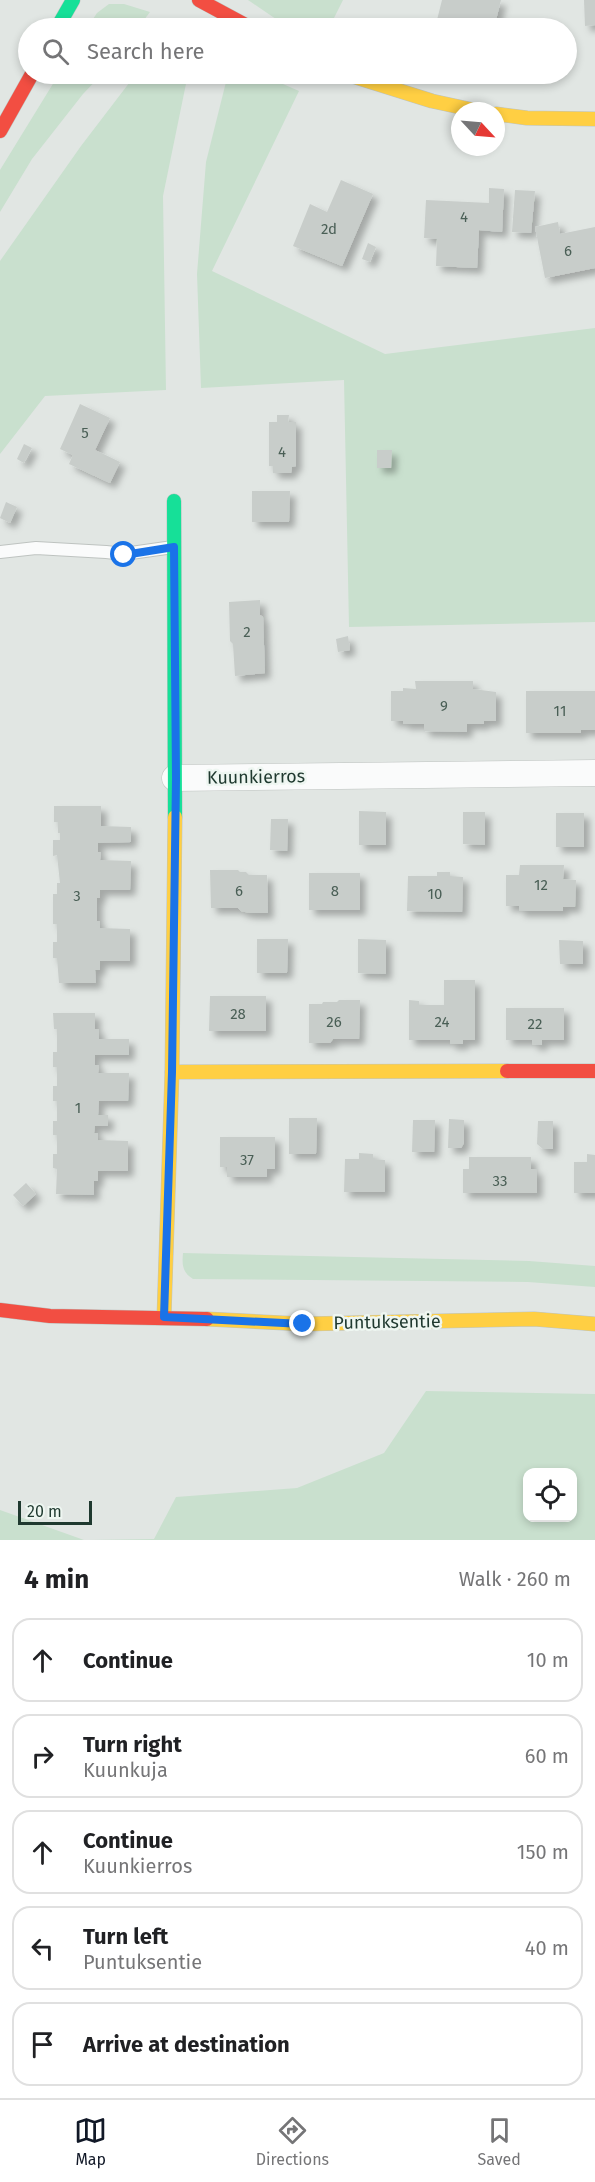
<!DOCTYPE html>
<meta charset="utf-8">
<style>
:root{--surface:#fff;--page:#f2f2f2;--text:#202124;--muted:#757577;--line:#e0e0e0;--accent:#111827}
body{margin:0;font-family:"Fira Sans",sans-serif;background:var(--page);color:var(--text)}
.controls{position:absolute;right:18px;bottom:18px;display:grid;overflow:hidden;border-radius:12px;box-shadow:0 3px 9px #0003}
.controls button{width:54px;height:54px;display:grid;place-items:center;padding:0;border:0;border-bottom:2px solid var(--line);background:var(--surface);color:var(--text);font:30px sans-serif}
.compass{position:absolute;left:451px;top:102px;width:54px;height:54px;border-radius:50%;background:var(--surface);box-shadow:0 3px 9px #0003;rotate:116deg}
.scale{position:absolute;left:18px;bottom:15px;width:74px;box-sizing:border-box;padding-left:6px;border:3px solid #1f392f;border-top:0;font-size:16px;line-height:21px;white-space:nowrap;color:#1f392f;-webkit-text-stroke:4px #eef6f1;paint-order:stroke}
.stop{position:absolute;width:18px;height:18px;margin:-14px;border:4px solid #1a73e8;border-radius:50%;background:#fff}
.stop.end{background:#1a73e8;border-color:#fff;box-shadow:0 2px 6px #0008}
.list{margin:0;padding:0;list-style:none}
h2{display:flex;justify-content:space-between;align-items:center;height:78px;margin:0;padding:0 24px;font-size:26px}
h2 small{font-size:20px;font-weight:400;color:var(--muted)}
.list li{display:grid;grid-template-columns:39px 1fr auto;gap:18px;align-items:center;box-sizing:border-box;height:84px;margin:0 12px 12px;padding:0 12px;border:2px solid var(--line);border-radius:18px}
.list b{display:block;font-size:22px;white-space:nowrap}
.list p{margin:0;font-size:20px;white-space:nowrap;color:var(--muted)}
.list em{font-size:20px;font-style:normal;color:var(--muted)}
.icon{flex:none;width:33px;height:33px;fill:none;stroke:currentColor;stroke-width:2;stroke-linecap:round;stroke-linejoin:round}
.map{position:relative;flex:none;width:595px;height:1540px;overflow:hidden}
.search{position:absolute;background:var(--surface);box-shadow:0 3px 9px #0003;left:18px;right:18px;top:18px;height:66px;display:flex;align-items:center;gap:15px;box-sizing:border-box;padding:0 21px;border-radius:33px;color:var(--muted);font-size:22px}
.sheet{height:558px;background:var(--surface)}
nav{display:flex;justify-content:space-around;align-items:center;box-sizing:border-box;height:84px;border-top:2px solid var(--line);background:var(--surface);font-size:16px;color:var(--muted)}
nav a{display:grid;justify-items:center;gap:3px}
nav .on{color:var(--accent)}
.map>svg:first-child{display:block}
</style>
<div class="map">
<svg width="595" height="1540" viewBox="0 0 595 1540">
<defs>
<filter id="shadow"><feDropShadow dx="5.5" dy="5.5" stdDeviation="3" flood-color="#0004"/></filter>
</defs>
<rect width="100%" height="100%" fill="#e1e6e3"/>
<g fill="#c9e0ce" fill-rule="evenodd">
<polygon points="248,0 343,0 329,28 289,28"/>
<polygon points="109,4 124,4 150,12 138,28 93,28 89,25 97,13"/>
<polygon points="59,74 102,74 83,94 32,159 0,212 0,170"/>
<polygon points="136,74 188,74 163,196 166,390 45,396 0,454 0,261 81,146"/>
<polygon points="228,74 260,74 299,91 212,271 385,354 595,328 595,622 349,627 344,380 201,388 197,274 206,162"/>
<path d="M183,1253L529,1261L595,1266V1287L528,1282L193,1279C182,1272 182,1265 183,1253Z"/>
<path d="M426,1391L595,1394V1540H89L154,1539L176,1497L297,1488L384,1453ZM528,1472H572V1518H528Z"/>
<polygon points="0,1510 84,1540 0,1540"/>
</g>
<g fill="#c8cdca" filter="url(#shadow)">
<polygon points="442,0 501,0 494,28 435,28"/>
<polygon points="584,0 595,0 595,25 585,26"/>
<polygon points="341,180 373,194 342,266 293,246 310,204 327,212"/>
<polygon points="489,188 504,189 502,232 479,230 477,268 436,266 437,239 424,238 426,200 489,203"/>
<polygon points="515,190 535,191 531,233 512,232"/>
<polygon points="558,222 560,234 595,227 595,268 545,278 535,227"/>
<polygon points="368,243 376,247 370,262 362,259"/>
<polygon points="80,404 110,418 95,450 120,462 110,483 69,464 73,455 60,449"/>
<polygon points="277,415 289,415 288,422 296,422 296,466 292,467 291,473 273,473 273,466 269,466 269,422 277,422"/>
<polygon points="24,444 32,448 24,463 17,459"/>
<polygon points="377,450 392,450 391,468 377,468"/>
<polygon points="252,491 290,491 289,522 252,522"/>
<polygon points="6,502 17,507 10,523 0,518"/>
<polygon points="260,600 260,615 263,617 265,673 235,676 233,644 230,641 229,602"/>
<polygon points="348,636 350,650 338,652 336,639"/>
<polygon points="415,681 473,681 473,689 496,692 496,721 484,721 484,724 467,724 467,732 460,732 424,731 424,724 403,724 403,721 391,721 391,691 403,691 403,688 416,689"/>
<polygon points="526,691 595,691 595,730 581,730 581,733 526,733"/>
<polygon points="54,806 101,806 101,826 131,827 131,842 98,843 98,852 101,852 100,860 131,861 130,890 100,890 100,898 97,898 97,921 100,921 100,928 130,929 130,961 100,961 100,970 95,970 96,983 59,983 57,958 53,958 53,942 57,942 57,924 53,924 53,894 57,894 57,883 60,883 57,855 53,856 53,840 60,840 60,833 58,833 58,822 54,822"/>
<polygon points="359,811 386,812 386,845 359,845"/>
<polygon points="463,812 485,812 485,845 463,844"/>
<rect x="556" y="813" width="28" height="34"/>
<polygon points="271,819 288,819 287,851 270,850"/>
<polygon points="520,865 564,865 563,879 576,880 575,907 563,907 563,911 519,911 519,906 506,906 506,875 519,875"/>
<polygon points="210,870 238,870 240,872 246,872 249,875 267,875 268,913 250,913 241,911 238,908 211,908"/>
<polygon points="437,872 450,872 450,876 463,877 462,912 407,911 408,876 437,876"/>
<rect x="309" y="873" width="51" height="37"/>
<polygon points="257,939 288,939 287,973 257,973"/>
<polygon points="358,939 386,940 386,974 358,973"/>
<polygon points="559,940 583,941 583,964 560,964"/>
<polygon points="444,980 475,980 475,1040 463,1040 463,1044 450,1044 450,1040 409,1040 409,1000 419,1001 419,1005 444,1005"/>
<polygon points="210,996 266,996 266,1031 209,1031"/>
<polygon points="339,1000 360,1000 359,1039 333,1039 330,1043 309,1043 309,1004 322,1004 323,1002 337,1002"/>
<polygon points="506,1008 564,1008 564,1040 542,1040 542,1045 532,1044 532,1040 506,1040"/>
<polygon points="53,1013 95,1013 95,1029 99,1029 99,1039 129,1039 129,1055 95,1055 95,1065 99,1065 98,1073 129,1073 128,1101 99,1101 98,1115 108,1115 108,1126 95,1126 94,1133 98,1133 98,1140 128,1141 128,1171 98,1171 98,1181 94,1181 94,1195 56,1194 57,1169 53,1168 53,1154 57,1154 57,1135 53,1135 53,1121 57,1121 57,1101 53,1101 53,1086 57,1086 57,1067 53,1067 53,1052 57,1052 57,1029 54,1029"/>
<polygon points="289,1118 317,1118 316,1154 289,1154"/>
<polygon points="449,1119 464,1120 464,1143 461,1148 448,1148"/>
<polygon points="413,1120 435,1120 434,1152 412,1152"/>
<polygon points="538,1121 553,1121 553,1149 543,1149 537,1144"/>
<polygon points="220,1137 275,1137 275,1169 267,1169 267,1177 227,1177 227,1167 220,1167"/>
<polygon points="359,1153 373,1154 373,1159 385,1160 385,1192 344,1192 345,1159 359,1159"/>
<polygon points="587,1154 595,1155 595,1193 574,1193 574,1162 587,1162"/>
<polygon points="469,1157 531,1157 531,1169 537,1169 537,1193 463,1193 463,1169 469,1169"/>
<polygon points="26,1183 36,1194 23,1206 13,1195"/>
</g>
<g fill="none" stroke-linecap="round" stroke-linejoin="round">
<g stroke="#bec3c0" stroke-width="14">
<polyline id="lane" points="0,552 36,548 106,552 124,554 173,547"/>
</g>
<g stroke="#bec3c0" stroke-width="27">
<polyline id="street" points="175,778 595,773"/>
</g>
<g stroke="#bdc4c0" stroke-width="15">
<g id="fast">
<polyline points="57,28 73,0"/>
<polyline points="174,501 175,817"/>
</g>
</g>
<g stroke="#bdc4c0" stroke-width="15">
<g id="slow">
<polyline points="346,74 432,101 478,111"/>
<polyline points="496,114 527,118 595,119"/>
<polyline points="172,1072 507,1071"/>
<polyline points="164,1317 172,1072 175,817"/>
<polyline points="207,1319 303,1324 534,1319 595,1324"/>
</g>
</g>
<g stroke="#bdc4c0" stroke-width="15">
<g id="jam">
<polyline points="199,0 251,28"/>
<polyline points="0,131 32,74"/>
<polyline points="507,1071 595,1071"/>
<polyline points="0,1310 50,1316 207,1319"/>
</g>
</g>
<use href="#lane" stroke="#fafbfb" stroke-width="12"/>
<use href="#street" stroke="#fafbfb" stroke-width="26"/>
<use href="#fast" stroke="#16e098" stroke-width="14"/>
<use href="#slow" stroke="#ffcf43" stroke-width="14"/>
<use href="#jam" stroke="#f24e42" stroke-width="14"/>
</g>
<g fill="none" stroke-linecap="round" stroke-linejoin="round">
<polyline stroke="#1a73e8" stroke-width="8" points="124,555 174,547 176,778 172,1072 164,1317 303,1324"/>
</g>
<g text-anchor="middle" stroke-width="5" stroke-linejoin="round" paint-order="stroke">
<g font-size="15" fill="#4a5f56">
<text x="464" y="222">4</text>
<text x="329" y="234">2d</text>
<text x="568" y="256">6</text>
<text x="85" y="438">5</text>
<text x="282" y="457">4</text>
<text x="247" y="637">2</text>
<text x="444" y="711">9</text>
<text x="560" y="716">11</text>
<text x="541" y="890">12</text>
<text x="239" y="896">6</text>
<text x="335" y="896">8</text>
<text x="435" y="899">10</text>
<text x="77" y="901">3</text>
<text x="238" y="1019">28</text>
<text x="334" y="1027">26</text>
<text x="442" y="1027">24</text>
<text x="535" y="1029">22</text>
<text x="78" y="1113">1</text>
<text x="247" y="1165">37</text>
<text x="500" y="1186">33</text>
</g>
<g font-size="18" fill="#1f392f" stroke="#eef6f1">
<text transform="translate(256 777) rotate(-1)" y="6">Kuunkierros</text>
<text transform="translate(387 1322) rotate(-1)" y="6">Puntuksentie</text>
</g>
</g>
</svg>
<div class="controls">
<button><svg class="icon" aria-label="locate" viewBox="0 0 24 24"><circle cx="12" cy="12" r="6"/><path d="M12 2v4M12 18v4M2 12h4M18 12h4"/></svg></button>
</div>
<svg class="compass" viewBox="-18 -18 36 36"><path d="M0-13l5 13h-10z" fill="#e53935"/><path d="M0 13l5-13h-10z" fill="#757577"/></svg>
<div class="scale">20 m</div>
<div class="stop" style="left:124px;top:555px"></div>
<div class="stop end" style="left:303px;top:1324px"></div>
<div class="search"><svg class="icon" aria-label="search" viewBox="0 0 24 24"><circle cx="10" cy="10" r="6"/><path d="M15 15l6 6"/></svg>Search here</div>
</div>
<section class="sheet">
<h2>4 min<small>Walk · 260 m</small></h2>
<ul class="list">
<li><svg class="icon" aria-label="ahead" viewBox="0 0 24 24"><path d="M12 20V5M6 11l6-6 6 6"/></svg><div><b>Continue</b></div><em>10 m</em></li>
<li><svg class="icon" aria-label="right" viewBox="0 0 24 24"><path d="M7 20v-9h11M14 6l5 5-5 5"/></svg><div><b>Turn right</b><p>Kuunkuja</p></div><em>60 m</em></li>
<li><svg class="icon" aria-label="ahead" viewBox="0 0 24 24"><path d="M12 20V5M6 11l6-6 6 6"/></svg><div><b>Continue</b><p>Kuunkierros</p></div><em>150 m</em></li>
<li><svg class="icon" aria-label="left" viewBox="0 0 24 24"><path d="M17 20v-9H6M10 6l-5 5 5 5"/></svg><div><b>Turn left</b><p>Puntuksentie</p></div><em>40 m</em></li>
<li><svg class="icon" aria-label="arrive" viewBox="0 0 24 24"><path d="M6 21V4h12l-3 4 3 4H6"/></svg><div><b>Arrive at destination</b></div></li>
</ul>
</section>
<nav>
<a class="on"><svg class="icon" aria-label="map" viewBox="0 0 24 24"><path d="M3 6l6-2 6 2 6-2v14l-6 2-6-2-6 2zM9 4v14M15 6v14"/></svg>Map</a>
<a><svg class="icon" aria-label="directions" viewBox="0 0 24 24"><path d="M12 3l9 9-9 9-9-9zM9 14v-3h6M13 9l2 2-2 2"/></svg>Directions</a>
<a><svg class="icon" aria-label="saved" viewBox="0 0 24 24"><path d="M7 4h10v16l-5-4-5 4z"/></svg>Saved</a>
</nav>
